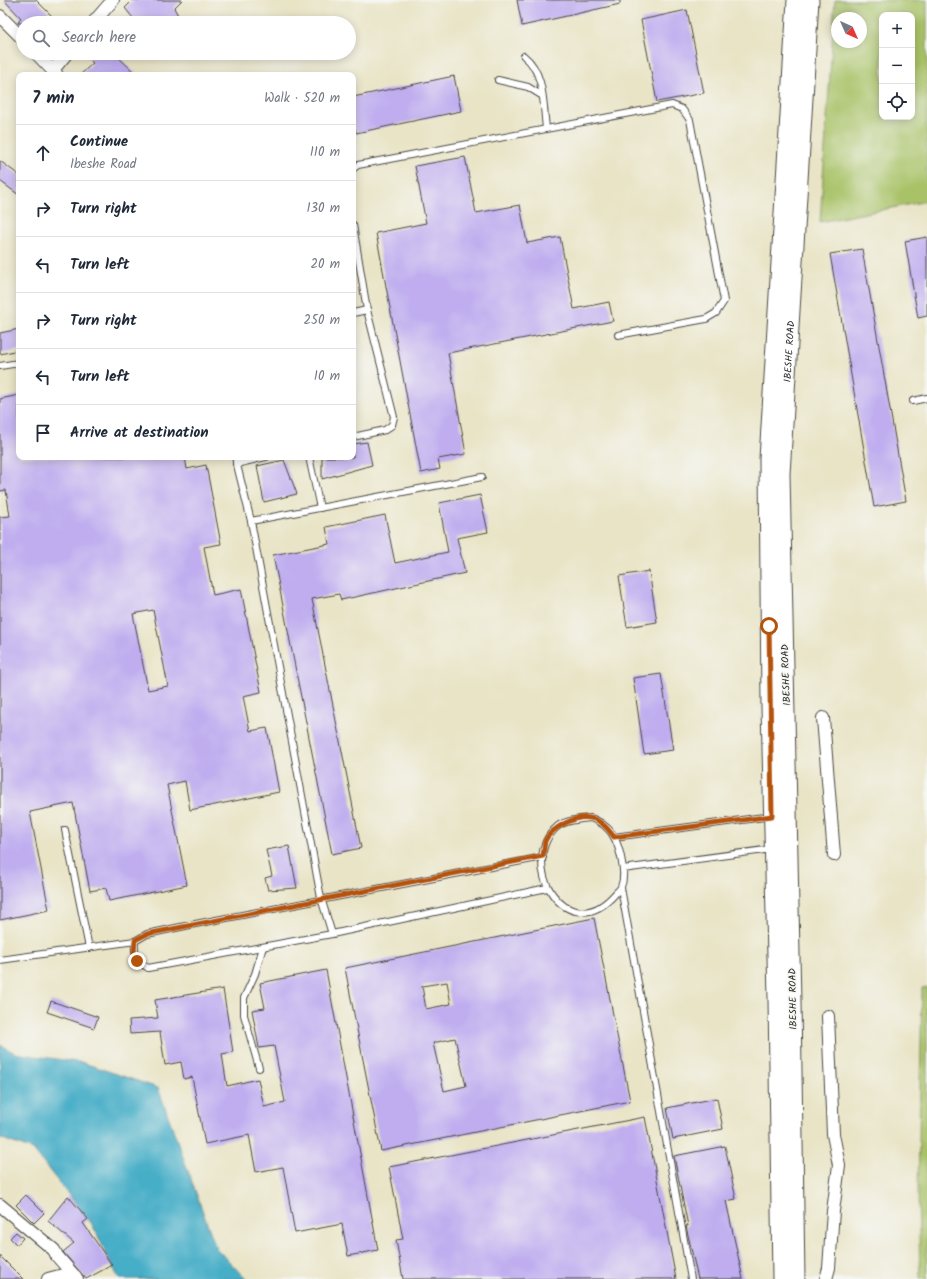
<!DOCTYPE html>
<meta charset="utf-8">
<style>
:root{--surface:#fff;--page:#f2f2f3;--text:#1f2937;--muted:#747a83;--line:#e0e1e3}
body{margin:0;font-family:Kalam,sans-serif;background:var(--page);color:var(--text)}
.controls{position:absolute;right:12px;top:12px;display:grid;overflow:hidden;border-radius:8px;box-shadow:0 2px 10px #0003}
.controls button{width:36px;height:36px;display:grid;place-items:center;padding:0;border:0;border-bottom:1px solid var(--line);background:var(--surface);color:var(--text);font:20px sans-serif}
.compass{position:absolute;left:831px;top:12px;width:36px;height:36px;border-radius:50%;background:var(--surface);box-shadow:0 2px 10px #0003;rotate:135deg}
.stop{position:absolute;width:12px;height:12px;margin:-9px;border:3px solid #b45309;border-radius:50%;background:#fff}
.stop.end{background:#b45309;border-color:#fff;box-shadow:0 1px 4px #0008}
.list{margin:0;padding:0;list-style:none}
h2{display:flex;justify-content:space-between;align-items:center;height:52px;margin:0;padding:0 16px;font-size:17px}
h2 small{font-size:13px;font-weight:400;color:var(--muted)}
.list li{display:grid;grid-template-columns:26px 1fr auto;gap:12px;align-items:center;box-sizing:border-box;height:56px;padding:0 16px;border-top:1px solid var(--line)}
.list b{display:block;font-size:15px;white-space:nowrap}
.list p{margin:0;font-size:13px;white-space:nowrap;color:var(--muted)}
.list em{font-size:13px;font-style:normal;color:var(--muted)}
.icon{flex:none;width:22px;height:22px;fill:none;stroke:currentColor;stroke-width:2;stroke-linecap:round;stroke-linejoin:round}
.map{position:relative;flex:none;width:927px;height:1279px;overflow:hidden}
.search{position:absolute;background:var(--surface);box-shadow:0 2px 10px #0003;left:16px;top:16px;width:340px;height:44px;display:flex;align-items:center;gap:10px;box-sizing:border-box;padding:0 14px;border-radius:22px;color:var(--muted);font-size:15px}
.panel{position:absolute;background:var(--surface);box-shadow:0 2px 10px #0003;left:16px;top:72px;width:340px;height:388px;border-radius:8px}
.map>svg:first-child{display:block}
</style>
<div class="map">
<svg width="927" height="1279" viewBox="0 0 927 1279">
<rect width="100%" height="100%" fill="#f6f6f2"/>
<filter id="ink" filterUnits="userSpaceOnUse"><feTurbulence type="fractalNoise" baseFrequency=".025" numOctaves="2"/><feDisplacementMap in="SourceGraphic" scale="8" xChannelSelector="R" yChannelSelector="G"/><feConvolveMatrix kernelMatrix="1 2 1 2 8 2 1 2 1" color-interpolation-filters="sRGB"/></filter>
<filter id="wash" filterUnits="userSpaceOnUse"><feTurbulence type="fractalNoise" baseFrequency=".012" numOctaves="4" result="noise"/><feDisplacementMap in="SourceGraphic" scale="16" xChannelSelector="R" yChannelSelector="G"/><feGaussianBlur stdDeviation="0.9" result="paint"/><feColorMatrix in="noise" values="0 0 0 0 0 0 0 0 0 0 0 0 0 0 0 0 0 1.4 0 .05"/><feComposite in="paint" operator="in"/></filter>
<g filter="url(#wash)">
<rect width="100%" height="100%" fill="#e9e4c6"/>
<g fill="#a9c268" stroke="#6a764a" fill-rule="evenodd">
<path d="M835,0H927V201L820,222ZM882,15H912V117H882ZM837,18H861V42H837Z"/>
<polygon points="927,987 927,1279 920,1279 918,1189 922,988"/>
</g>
<polygon fill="#47aec7" stroke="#396c79" points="0,1045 15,1053 84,1063 158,1088 216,1248 246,1279 119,1279 92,1224 33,1150 0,1138"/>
<g id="blocks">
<g fill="#bfadef" fill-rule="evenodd">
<polygon points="4,0 36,0 59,23 18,23 21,18"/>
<polygon points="133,0 182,0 174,8 179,17 174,23 137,23 125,8"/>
<polygon points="517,0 620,0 620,4 522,26"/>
<polygon points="687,10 704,93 657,102 641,20"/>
<polygon points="96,53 114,53 137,75 80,75 93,63 89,59"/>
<polygon points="454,76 461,111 356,133 353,119 353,97"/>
<polygon points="465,157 476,213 520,205 527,243 560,237 574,309 609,302 613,321 448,353 466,454 438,459 440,469 421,473 376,233 426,223 415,166"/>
<polygon points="0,161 19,175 19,195 0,181"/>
<polygon points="927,237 927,316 918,318 905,241"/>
<polygon points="862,249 906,501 874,507 830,254"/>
<polygon points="19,329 19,350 0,354 0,333"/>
<path d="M19,395V457H185L187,469L206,465L221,544L204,547L213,595L241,589L261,692L243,696L250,731L267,728L279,792L190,810L185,781L167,785L187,885L109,901L106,888L90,891L73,803L30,812L49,910L0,920V517L10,516L6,490L0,491V399ZM153,610L168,686L148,690L133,614Z"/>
<polygon points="367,442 372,465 322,479 322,457 353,457 353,444"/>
<polygon points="284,460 297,494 264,502 257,466"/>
<polygon points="480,495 488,532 457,538 465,573 341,600 339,594 312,599 361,848 332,854 273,555 329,544 326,527 385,515 395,563 448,552 439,503"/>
<polygon points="649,571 657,622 627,627 619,576"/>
<polygon points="661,674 673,750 644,754 633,678"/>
<polygon points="289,846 297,888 268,890 265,878 272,876 266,850"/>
<path d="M594,918L630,1101L381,1151L345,968ZM447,982L451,1004L426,1009L422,986ZM455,1038L466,1086L444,1091L433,1043Z"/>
<polygon points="326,970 378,1250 348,1256 342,1224 295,1233 283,1167 256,1172 249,1135 205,1144 192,1077 184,1079 181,1062 165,1065 160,1032 130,1034 129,1020 158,1018 155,1000 223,989 233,1052 222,1054 227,1086 258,1079 264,1107 285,1102 274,1046 259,1048 252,1010 265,1008 260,983"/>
<polygon points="51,1001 98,1017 94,1028 47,1012"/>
<polygon points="717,1098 723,1129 673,1139 667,1108"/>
<polygon points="645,1117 676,1279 403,1279 396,1240 403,1239 389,1167"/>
<polygon points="725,1146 736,1199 726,1201 743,1279 698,1279 686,1226 688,1226 674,1156"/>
<polygon points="26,1195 44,1213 34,1223 16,1205"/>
<polygon points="68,1196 88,1219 83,1223 112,1265 86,1279 63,1252 74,1243 48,1221"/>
<polygon points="16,1232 23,1238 17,1245 10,1238"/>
<polygon points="0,1256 23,1279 0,1279"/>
</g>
</g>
</g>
<g filter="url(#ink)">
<use href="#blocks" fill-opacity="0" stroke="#484742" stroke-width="1"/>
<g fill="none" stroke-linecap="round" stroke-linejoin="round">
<g stroke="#484742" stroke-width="8">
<g id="service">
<path d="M524,56C545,73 543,104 546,128"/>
<polyline points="498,80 528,87 541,95"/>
<polyline points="353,169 358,165 672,105 682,109 690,120 724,301 716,313 706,319 618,335"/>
<polyline points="353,225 367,310 394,417 392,425 385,430 353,437"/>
<polyline points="353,313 367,310"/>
<polyline points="0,366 19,363"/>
<polyline points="913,401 927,398"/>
<polyline points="235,457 251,521 321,898 332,934"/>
<polyline points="309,457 320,508"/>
<polyline points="236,464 266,457"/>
<polyline points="251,521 482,477"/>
<path d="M591,818C596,820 602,823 606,827C619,837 627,873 621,887C620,890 616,892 615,894C567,949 515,862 558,826C566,820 581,819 591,818Z"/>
<polyline points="65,830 89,948"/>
<polyline points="614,837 772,816"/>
<polyline points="623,869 772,849"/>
<polyline points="621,888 691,1279"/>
<path d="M135,941C134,955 136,960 148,968L332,934L547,888"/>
<polyline points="0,960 135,941 147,934 190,925 543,857"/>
<polyline points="259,1068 244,1015 244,998 255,974 263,947"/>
</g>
</g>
<g stroke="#484742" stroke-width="14">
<g id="minor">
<polyline points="0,16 23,39"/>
<polyline points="93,23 113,0"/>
<polyline points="36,53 57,75"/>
<polyline points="53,70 67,53"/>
<polyline points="823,718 834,855"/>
<polyline points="0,1205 54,1250 57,1256 77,1279"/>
<polyline points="48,1279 63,1275 75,1276"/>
<polyline points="826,1279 829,1268 833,1211 839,1165 833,1134 828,1016"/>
</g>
</g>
<g stroke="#484742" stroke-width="19">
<g id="secondary">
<polyline points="781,1279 777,998 770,706 768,459 796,0"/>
<path id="s1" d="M796,1279L792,1002L781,474L810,0"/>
</g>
</g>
<use href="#service" stroke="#fff" stroke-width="6"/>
<use href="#minor" stroke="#fff" stroke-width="12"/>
<use href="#secondary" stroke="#fff" stroke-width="17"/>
</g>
</g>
<g fill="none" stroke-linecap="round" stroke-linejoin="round" filter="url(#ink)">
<path stroke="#b45309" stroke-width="5" d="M137,961L134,953L135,940L147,934L543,856C544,852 544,845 545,841C551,828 576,815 590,818C600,819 609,830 614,837L772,816L769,626"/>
</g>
<g text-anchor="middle" stroke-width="3" stroke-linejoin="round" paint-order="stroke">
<g font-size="10" fill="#2b2b2b" stroke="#f6f6f2">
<text dy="4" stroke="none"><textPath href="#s1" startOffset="928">IBESHE ROAD</textPath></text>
<text transform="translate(785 675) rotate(-92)" y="4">IBESHE ROAD</text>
<text transform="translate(792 999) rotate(-91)" y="4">IBESHE ROAD</text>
</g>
</g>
</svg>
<div class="controls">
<button>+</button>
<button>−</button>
<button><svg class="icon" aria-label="locate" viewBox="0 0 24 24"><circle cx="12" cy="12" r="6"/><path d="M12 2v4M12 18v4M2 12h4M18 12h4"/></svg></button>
</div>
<svg class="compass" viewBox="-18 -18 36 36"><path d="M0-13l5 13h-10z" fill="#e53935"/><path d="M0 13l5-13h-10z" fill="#747a83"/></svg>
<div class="stop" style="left:769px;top:626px"></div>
<div class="stop end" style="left:137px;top:961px"></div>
<div class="search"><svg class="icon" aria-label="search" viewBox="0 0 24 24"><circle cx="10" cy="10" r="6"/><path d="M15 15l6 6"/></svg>Search here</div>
<section class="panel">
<h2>7 min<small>Walk · 520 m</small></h2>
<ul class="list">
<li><svg class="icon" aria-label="ahead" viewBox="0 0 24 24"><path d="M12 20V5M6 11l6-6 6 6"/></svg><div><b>Continue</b><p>Ibeshe Road</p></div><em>110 m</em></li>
<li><svg class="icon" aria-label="right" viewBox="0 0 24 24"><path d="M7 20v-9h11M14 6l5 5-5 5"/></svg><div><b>Turn right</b></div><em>130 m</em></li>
<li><svg class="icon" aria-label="left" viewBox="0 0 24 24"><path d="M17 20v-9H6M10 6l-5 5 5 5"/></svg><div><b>Turn left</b></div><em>20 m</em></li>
<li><svg class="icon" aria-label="right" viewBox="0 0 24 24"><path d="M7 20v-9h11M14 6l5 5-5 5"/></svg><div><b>Turn right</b></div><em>250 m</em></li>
<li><svg class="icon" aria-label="left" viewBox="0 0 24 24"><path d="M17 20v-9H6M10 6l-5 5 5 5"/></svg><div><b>Turn left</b></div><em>10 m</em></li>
<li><svg class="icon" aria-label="arrive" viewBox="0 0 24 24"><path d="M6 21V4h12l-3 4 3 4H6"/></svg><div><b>Arrive at destination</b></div></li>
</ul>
</section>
</div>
